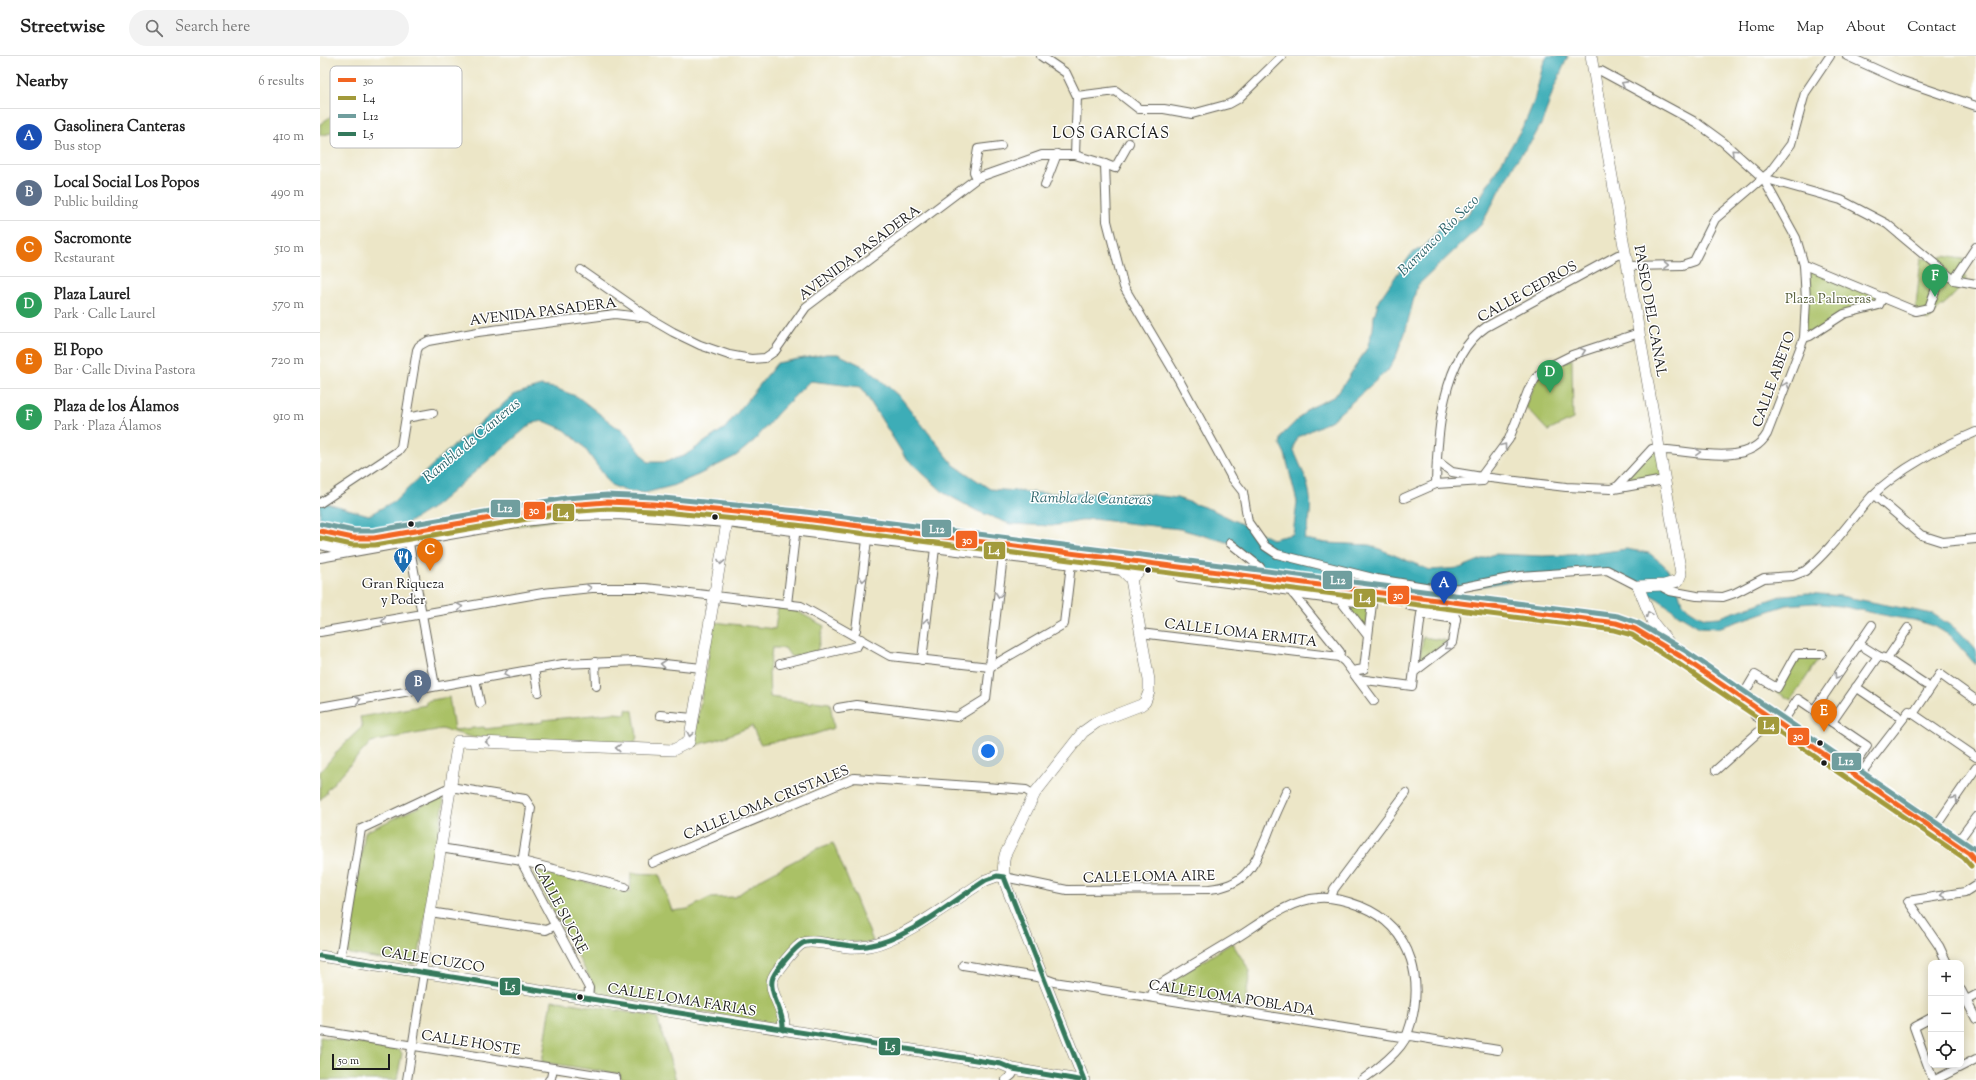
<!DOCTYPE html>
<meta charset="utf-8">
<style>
:root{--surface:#fff;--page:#f2f2f2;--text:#222;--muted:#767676;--line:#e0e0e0;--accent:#7c3aed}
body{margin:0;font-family:"Sorts Mill Goudy",serif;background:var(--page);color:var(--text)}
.controls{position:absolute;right:12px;bottom:12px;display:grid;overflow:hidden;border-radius:8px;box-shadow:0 2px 10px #0003}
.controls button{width:36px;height:36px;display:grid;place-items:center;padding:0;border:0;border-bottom:1px solid var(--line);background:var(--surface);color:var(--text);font:20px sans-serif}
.scale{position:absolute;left:12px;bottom:10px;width:58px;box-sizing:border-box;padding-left:4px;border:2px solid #1c1c1c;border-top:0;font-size:11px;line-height:14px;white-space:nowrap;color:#1c1c1c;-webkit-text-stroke:3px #fff;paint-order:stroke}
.you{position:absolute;left:668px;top:695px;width:14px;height:14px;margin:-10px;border:3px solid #fff;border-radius:50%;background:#1a73e8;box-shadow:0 0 0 6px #1a73e833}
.badge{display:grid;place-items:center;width:26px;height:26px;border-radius:50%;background:var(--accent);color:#fff;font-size:13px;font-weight:700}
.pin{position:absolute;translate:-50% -33px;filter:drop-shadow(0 1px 2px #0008)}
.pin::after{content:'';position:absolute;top:21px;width:14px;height:12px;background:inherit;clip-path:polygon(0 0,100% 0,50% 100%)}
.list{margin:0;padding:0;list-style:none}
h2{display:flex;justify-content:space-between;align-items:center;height:52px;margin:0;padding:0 16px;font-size:17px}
h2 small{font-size:13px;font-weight:400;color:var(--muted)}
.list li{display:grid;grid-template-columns:26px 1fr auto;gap:12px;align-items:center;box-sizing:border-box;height:56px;padding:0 16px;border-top:1px solid var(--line)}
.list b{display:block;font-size:15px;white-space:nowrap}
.list p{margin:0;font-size:13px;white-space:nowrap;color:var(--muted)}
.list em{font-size:13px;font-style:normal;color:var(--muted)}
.icon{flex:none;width:22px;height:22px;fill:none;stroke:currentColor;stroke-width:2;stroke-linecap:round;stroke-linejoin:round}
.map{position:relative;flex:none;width:1656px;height:1024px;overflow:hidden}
header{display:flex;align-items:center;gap:24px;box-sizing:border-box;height:56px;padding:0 20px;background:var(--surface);border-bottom:1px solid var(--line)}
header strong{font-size:19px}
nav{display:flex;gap:22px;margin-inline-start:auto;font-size:14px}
.search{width:280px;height:36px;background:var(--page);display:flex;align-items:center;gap:10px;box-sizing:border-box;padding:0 14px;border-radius:22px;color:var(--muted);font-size:15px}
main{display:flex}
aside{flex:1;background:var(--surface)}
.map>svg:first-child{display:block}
</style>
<header>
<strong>Streetwise</strong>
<div class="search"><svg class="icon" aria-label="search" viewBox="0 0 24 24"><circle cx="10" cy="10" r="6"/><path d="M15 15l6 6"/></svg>Search here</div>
<nav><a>Home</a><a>Map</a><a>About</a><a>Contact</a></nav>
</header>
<main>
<aside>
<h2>Nearby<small>6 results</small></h2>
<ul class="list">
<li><span class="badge" style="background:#1a4fb4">A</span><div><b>Gasolinera Canteras</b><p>Bus stop</p></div><em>410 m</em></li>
<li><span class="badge" style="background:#5c6f8a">B</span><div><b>Local Social Los Popos</b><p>Public building</p></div><em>490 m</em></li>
<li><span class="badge" style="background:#e8710a">C</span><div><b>Sacromonte</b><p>Restaurant</p></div><em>510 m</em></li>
<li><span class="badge" style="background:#2e9e5b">D</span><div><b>Plaza Laurel</b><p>Park · Calle Laurel</p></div><em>570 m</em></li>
<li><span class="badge" style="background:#e8710a">E</span><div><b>El Popo</b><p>Bar · Calle Divina Pastora</p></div><em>720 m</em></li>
<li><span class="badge" style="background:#2e9e5b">F</span><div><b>Plaza de los Álamos</b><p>Park · Plaza Álamos</p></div><em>910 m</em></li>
</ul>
</aside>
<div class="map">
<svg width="1656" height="1024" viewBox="0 0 1656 1024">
<rect width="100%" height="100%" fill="#fff"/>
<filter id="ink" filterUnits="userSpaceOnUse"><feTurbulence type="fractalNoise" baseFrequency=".025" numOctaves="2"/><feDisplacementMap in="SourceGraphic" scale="8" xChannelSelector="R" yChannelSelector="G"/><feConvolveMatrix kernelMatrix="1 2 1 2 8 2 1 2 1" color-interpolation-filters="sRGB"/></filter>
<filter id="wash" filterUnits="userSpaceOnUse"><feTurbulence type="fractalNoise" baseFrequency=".012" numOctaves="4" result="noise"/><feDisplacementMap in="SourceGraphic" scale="16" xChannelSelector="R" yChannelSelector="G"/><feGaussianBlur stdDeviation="0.9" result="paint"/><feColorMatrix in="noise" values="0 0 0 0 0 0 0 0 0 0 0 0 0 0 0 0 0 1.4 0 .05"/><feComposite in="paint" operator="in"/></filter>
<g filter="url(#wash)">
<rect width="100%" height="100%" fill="#ece6c7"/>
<g fill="#aac166" stroke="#636e41">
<polygon points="63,24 69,31 68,54 42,72 20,71 8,78 0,79 0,68"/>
<path d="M1624,200L1643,203L1644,218L1646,223C1637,240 1619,250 1608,265L1599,260L1596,250L1601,202L1614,204Z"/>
<polygon points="1484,209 1563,241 1559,249 1541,253 1484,282"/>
<polygon points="1252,303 1253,363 1228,375 1205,350 1220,317"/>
<polygon points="1339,392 1344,424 1298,430 1332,393"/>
<polygon points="287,446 805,503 803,515 407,467 277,458 103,484 234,451"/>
<polygon points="0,475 87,476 89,486 30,497 0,489"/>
<polygon points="1020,544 1052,548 1048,580"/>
<polygon points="458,551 473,553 504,570 497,595 471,601 465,592 452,592 449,616 450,641 492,647 493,645 510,647 514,672 492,679 440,688 432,670 402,682 373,690 394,566 455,573"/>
<polygon points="1103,581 1128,585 1102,604 1100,602"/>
<polygon points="1476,598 1502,598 1471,644 1455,635"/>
<polygon points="129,641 134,674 164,671 165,673 223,666 223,664 293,657 306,658 306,653 313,655 317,680 315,687 155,682 122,673 51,686 6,735 7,736 0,744 0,716 22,690 42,671 40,661 106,649 106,645"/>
<polygon points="120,741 124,745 98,904 93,908 29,898 26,893 45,776"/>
<polygon points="513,787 553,885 548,887 491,883 454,914 459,968 341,950 341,948 278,938 214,818 218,814 310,837 311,817 337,818 339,818 352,855 368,853 389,842 415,841 439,824 496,793"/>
<polygon points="912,887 930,915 925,949 921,951 891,947 889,943 867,940 864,942 846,939 842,936 843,930"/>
<polygon points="232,944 337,961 356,1024 301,1024 300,1018 222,1006"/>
<polygon points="0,981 78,993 82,997 77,1024 0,1024"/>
</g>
<path fill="#3cadb7" stroke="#2c646a" d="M1227,0H1248L1234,32L1223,65L1213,83L1196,105L1161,169L1097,230L1085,277L1077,298L1069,313L1012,364L978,381L974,389V395C989,429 997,446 984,483L1007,487L1050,489L1110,514L1140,512L1174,498L1223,500L1270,498L1306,493L1329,497L1343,508L1355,523L1360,541L1363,547L1369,553L1380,560L1386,562L1400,561L1463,539L1488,537L1521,540L1613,558L1639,575L1656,594V609L1629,579L1614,570L1594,564L1573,561L1520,550L1493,547L1467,549L1398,572L1379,571L1358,558L1338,543L1287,516L1201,523L1137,535L1134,541L968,521L940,511L910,487L860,473L772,463L732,470L690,468L657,455L624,437L585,401L541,331L490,325L457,358L435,384L416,400L378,419L352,430L325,437L306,435L291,429L263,390L245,374L224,365L212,367L115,450L69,479L0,475V445L49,459L76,444L125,397L195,338L221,330L235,332L258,341L295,370L302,373L328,406H344L364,400L405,372L457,307L506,298H518L547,312L581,342L634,409L670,433L722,437L826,438L857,442L893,454L952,483L973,478L977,446L965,398L960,388L962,379L988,353L1015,340L1026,325L1047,292L1053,273L1054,260L1059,244L1092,197L1105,190L1121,171L1143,162L1155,150L1205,67L1214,45L1223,9Z"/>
</g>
<g filter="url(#ink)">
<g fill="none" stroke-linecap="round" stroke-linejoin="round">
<g stroke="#656358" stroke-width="10">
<g id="street">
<polyline points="721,0 746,17 757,40 755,99"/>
<polyline points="1527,0 1580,24 1656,50"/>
<polyline points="1274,17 1281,15 1377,67 1403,86 1443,122 1521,144 1567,168 1634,224 1656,191"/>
<polyline points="757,40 796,35 819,53 844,53 872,58 909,48 918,43 961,1"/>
<polyline points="785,108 795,112 809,87"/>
<polyline points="657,122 654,116 658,93 681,90"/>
<polyline points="725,129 737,98"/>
<polyline points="1484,209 1595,255 1609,252 1622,215"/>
<polyline points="1308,210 1362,209 1374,205 1395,163 1450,116 1471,88 1485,37 1510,0"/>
<polyline points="261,214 327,260"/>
<polyline points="1634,224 1656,228"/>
<polyline points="1484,282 1490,280 1524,258 1559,249 1563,241"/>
<polyline points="86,362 113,357"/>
<path d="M1340,396L1347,394C1378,396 1429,410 1447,378L1484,282L1486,244L1484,209L1476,182L1443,122"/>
<polyline points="1117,405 1132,416 1162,421 1246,431 1291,433 1298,430 1332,393 1339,392"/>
<polyline points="1162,421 1163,418 1189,383 1208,335 1215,323 1226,312 1252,299 1319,277"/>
<path d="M1116,428C1117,379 1122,301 1166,271L1298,199L1305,198"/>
<polyline points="1294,433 1344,424"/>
<polyline points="1554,439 1601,479 1623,486 1656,483"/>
<polyline points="1084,442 1116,428 1163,425"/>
<polyline points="0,447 78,395 81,391 97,294 99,290 108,285 158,276 295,258 329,262 353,276 380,289 409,299 431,303 445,302 455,295 486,251 657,122 722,99 755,99 785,108 787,165 804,231 859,324 912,422 923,436 928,466 945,490 957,498 1057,523 1117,533 1139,532 1200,520 1287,514 1318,530"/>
<polyline points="88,482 115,630"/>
<polyline points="910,487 940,511 939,521"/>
<polyline points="0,489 27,496"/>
<polyline points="0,502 203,466 259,460 297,459 407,467 803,515"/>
<polyline points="859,521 971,535"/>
<polyline points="968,525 967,530 1020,596 1019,601 1025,606 1054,645"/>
<path d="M1344,529V532L1350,535L1377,540L1403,541L1415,537L1444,522L1472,520L1485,515C1510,495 1531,464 1552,440C1577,414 1623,390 1656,376"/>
<polyline points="973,538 1052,548 1044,613 1032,615"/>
<polyline points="1083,539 1090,550 1133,556 1136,563 1132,587 1094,616"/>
<polyline points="1020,544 1048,580"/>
<polyline points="467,548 477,462"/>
<polyline points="0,576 223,537 272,532 326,532 481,550 570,600 670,611 744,568 751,508"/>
<polyline points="820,577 1019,601"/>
<polyline points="533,579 536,574 547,484"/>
<polyline points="1539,588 1558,600 1567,603 1605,628"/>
<polyline points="1567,603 1588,572"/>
<polyline points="602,604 615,492"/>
<polyline points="275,606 276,630"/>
<polyline points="460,608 537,590 541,583"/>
<polyline points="214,613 218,636"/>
<polyline points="155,623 160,647"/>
<polyline points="1038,623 1092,630 1101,558 1136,563"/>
<polyline points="1536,631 1577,659"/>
<polyline points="1422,641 1435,619 1457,632 1476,598 1502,598"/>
<polyline points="0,651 243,608 316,605 382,612"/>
<polyline points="518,652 536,649 637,661 666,643 683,500"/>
<polyline points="1494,654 1552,569"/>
<polyline points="1593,658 1620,618 1656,644"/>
<polyline points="340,659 373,662"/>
<polyline points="1434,659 1448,668"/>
<polyline points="1512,666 1558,600"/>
<polyline points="1461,668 1478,643 1547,690 1530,715"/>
<polyline points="1396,714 1453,663"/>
<polyline points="1538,721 1589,655 1656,701"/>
<polyline points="1614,773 1656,712"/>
<polyline points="1636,788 1656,761"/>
<polyline points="120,792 202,805 305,831"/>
<polyline points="332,807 534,722 694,733 706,734 714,739"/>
<path d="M684,821L747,834L889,833C926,830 934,809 947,780C953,764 960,749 967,734"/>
<polyline points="1011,842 1014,833 1086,737"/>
<polyline points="110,856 226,874 236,869"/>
<polyline points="20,903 41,773 130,731 205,743 211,752 202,807 269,932 268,943"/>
<polyline points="1627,907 1619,890 1588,845 1645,836 1656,829"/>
<polyline points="643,909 723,922 734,926 1081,981 1091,980 1178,994"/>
<polyline points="1641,934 1656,963"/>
<path d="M831,941L835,931C863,914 890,898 918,881C942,866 969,844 999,842C1013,841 1027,845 1040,850C1094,872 1106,928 1087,979C1082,994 1055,1015 1042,1024"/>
<polyline points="1641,947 1656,939"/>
<polyline points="1611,962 1594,971 1613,1024"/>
<polyline points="0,975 296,1022 296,1024"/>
<polyline points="87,1024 104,917"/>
<polyline points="229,1024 231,1022 233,1012"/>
<polyline points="686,1024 692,1019 693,1013"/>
<polyline points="1615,1024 1656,1003"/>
</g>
</g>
<g stroke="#656358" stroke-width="12">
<g id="secondary">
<polyline points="1271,0 1361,518 1358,525 1344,529 1318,530 1333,567 1357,597"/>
<polyline points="805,503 803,515 811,523"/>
<polyline points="811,523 823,511 824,506"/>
<polyline points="0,900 681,1008 693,1013 759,1024"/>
<polyline points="104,917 101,913 138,685 353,694 369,686 409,455"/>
<path d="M463,974C468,956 447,937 453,922C456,915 476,890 483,887C493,883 516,890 528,891C535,892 542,891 549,890C583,884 635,843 666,824L677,820L684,821"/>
<path d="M764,1024L687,832C683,820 682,811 685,799L715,737L763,676L777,666L821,649L825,646L829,636V624L811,523"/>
</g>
</g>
<g stroke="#656358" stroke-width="14">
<polyline id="primary" points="0,475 33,482 54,482 247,449 287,446 333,448 477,462 1296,567 1315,573 1360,600 1656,800"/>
</g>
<use href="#street" stroke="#fff" stroke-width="8"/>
<use href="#secondary" stroke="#fff" stroke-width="11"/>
<use href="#primary" stroke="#fff" stroke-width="12"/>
<g stroke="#fff" stroke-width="8">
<polyline id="bus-1" points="0,475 33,482 54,482 247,449 287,446 333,448 477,462 1296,567 1315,573 1360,600 1649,797 1656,805"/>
</g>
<g stroke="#fff" stroke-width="8">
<polyline id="bus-2" points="0,482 32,489 55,489 248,456 287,453 333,455 476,469 1294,574 1312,579 1356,606 1644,802 1651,810"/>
</g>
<g stroke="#fff" stroke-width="8">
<polyline id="bus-3" points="1,468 34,475 53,475 246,442 287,439 333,441 478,455 1298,560 1318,567 1364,594 1656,794"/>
</g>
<g stroke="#fff" stroke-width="8">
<g id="bus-4">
<polyline points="0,900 681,1008 693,1013 759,1024"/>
<path d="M463,974C465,956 447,936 453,921C457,913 475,891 483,887C497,881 528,893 547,890C588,884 631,846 666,824L677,820L684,821L764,1024"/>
</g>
</g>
<use href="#bus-1" stroke="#f26522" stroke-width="5"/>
<use href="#bus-2" stroke="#a29a3b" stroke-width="5"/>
<use href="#bus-3" stroke="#709e9e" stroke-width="5"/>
<use href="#bus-4" stroke="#34795c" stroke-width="5"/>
</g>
<defs><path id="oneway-chevron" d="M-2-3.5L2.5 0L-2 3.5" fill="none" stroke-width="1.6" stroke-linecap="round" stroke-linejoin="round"/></defs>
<g stroke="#999">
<use href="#oneway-chevron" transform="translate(1304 28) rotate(-152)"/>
<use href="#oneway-chevron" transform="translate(1414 96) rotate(-137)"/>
<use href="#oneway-chevron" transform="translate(1346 209) rotate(1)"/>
<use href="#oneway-chevron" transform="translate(1263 295) rotate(-19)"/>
<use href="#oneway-chevron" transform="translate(1466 329) rotate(-69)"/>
<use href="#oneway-chevron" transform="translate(1184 390) rotate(-53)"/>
<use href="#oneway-chevron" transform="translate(1378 396) rotate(4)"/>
<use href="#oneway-chevron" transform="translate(401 506) rotate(100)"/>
<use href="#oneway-chevron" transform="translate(543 523) rotate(97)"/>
<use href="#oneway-chevron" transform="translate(269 532) rotate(-4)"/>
<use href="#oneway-chevron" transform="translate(679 539) rotate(97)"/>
<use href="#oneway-chevron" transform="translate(140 551) rotate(-10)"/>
<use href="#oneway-chevron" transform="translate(1329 558) rotate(-114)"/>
<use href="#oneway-chevron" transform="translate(64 565) rotate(170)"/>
<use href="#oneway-chevron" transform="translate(607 565) rotate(-83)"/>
<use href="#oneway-chevron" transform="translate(1127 591) rotate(142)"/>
<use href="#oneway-chevron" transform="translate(343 608) rotate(-174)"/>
<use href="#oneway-chevron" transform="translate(186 618) rotate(170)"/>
<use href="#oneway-chevron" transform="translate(1517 620) rotate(124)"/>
<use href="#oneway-chevron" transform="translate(38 644) rotate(-10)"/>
<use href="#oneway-chevron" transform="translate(370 678) rotate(100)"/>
<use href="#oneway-chevron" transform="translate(168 686) rotate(-178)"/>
<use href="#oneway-chevron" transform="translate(298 692) rotate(-177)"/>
<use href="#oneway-chevron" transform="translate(1635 743) rotate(-55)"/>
<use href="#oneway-chevron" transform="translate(1623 839) rotate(171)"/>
</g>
</g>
<defs>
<g id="restaurant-pin" transform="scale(1)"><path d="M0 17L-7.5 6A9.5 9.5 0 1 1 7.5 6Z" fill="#1f6fb2" stroke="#fff"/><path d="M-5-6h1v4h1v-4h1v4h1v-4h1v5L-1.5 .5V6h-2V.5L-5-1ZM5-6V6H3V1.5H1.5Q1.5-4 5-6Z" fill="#fff"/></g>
</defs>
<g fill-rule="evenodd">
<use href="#restaurant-pin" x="83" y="501"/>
</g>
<g fill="#1c1c1c" stroke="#fff" stroke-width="1.5">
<circle cx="395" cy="461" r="3.5"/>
<circle cx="91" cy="468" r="3.5"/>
<circle cx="828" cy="514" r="3.5"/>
<circle cx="1500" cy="687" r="3.5"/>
<circle cx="1504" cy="707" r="3.5"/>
<circle cx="260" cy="941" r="3.5"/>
</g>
<g text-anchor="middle" stroke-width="3" stroke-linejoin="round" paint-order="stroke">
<g font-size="14" fill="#1c1c1c" stroke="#fff">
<text transform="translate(539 196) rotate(-37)" y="5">AVENIDA PASADERA</text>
<text transform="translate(1207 235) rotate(-29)" y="5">CALLE CEDROS</text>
<text transform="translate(223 255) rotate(-7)" y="5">AVENIDA PASADERA</text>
<text transform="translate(1331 255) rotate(80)" y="5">PASEO DEL CANAL</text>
<text transform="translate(1453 323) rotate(-70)" y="5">CALLE ABETO</text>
<text transform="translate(921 576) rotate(7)" y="5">CALLE LOMA ERMITA</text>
<text transform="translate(446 746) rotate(-22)" y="5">CALLE LOMA CRISTALES</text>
<text transform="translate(829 820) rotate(-1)" y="5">CALLE LOMA AIRE</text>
<text transform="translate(241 852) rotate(62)" y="5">CALLE SUCRE</text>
<text transform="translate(113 903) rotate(9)" y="5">CALLE CUZCO</text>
<text transform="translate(912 941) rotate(9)" y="5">CALLE LOMA POBLADA</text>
<text transform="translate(362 943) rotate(9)" y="5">CALLE LOMA FARIAS</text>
<text transform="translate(151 986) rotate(9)" y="5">CALLE HOSTE</text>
</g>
<g font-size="14" fill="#555e3a" stroke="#fff">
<text x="1508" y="247">Plaza Palmeras</text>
</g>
<g font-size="14" fill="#1c1c1c" stroke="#fff">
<text x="83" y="532">Gran Riqueza<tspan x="83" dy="16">y Poder</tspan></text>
</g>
<g font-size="15" letter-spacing="1" fill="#1c1c1c" stroke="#fff">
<text x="791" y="82">LOS GARCÍAS</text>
</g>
<g font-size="15" font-style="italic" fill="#2c646a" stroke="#fff">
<text transform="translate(1118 179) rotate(-45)" y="5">Barranco Río Seco</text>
<text transform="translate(151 384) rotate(-40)" y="5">Rambla de Canteras</text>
<text transform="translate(771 442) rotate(1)" y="5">Rambla de Canteras</text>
</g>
</g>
<rect x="10" y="10" width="132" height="82" rx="6" fill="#fff" stroke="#bbb" stroke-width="1"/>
<rect x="18" y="22" width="18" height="4" fill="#f26522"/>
<rect x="18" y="40" width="18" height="4" fill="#a29a3b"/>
<rect x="18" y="58" width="18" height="4" fill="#709e9e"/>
<rect x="18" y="76" width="18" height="4" fill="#34795c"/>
<g font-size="11" fill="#1c1c1c">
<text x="43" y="28">30</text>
<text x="43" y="46">L4</text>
<text x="43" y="64">L12</text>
<text x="43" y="82">L5</text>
</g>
<g stroke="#fff" stroke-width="1.5">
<rect x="170" y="443" width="31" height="19" rx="4" fill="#709e9e"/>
<rect x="203" y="445" width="23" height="19" rx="4" fill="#f26522"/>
<rect x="232" y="447" width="23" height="19" rx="4" fill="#a29a3b"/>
<rect x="601" y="463" width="31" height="19" rx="4" fill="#709e9e"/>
<rect x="635" y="474" width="23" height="19" rx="4" fill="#f26522"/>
<rect x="663" y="485" width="23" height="19" rx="4" fill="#a29a3b"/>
<rect x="1002" y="514" width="31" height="20" rx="4" fill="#709e9e"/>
<rect x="1067" y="529" width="23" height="20" rx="4" fill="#f26522"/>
<rect x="1033" y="532" width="23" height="20" rx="4" fill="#a29a3b"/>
<rect x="1437" y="660" width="23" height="19" rx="4" fill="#a29a3b"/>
<rect x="1467" y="671" width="23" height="19" rx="4" fill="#f26522"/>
<rect x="1511" y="696" width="31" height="19" rx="4" fill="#709e9e"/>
<rect x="179" y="921" width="22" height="19" rx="4" fill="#34795c"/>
<rect x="558" y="981" width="23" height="19" rx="4" fill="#34795c"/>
</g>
<g font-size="11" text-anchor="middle" font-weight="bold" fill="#fff">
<text x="185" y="456">L12</text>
<text x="214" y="458">30</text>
<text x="243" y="461">L4</text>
<text x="617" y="477">L12</text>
<text x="647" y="488">30</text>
<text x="674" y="498">L4</text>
<text x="1018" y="528">L12</text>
<text x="1078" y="543">30</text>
<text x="1045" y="546">L4</text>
<text x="1449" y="673">L4</text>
<text x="1478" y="684">30</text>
<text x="1526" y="709">L12</text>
<text x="190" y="934">L5</text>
<text x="570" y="994">L5</text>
</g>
</svg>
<div class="controls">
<button>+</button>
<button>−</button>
<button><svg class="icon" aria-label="locate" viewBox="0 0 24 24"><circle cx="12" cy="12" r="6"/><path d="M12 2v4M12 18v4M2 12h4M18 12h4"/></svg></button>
</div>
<div class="scale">50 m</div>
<div class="you"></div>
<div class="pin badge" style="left:1124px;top:548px;background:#1a4fb4">A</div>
<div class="pin badge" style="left:98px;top:647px;background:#5c6f8a">B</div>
<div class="pin badge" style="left:110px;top:515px;background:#e8710a">C</div>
<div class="pin badge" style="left:1230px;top:337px;background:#2e9e5b">D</div>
<div class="pin badge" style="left:1504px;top:676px;background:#e8710a">E</div>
<div class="pin badge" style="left:1615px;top:241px;background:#2e9e5b">F</div>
</div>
</main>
